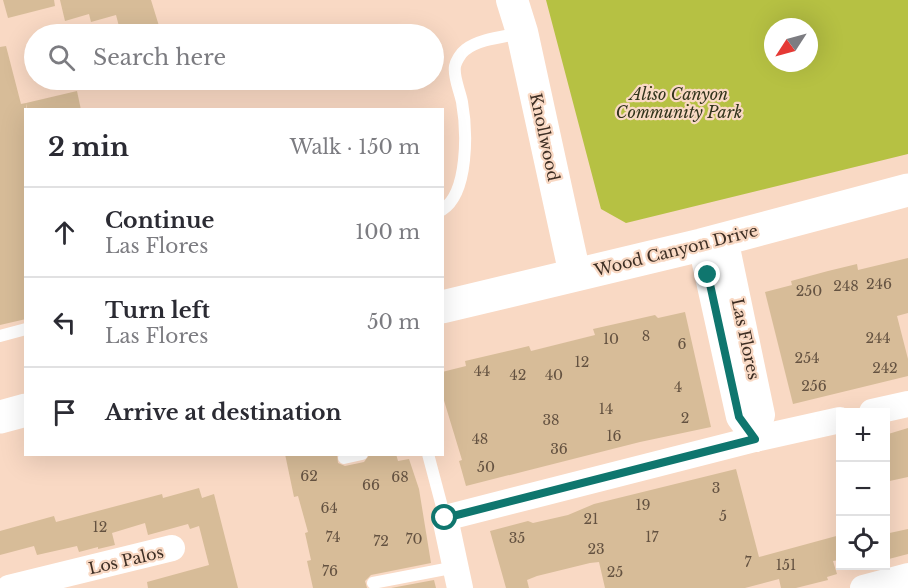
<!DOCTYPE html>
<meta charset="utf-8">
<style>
:root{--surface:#fff;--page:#f7f7f7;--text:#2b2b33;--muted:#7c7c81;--line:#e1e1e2}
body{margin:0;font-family:"Libre Baskerville",serif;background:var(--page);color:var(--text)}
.controls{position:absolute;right:18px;bottom:18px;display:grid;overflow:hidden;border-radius:0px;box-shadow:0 6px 24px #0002}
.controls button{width:54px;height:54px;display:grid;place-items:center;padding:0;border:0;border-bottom:2px solid var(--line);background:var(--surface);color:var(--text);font:30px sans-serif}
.compass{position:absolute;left:764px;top:18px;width:54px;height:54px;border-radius:50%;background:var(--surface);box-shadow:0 6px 24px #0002;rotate:234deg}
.stop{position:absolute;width:18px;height:18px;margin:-14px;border:4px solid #0f766e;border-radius:50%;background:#fff}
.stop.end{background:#0f766e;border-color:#fff;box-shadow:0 2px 6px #0008}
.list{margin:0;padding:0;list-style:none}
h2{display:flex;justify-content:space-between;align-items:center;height:78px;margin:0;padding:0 24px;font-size:26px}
h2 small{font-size:20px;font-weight:400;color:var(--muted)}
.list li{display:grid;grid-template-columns:39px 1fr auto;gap:18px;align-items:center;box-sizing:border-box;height:90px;padding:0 24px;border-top:2px solid var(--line)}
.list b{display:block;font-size:22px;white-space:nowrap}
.list p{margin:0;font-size:20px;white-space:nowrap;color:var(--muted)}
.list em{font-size:20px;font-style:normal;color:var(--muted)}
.icon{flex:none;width:33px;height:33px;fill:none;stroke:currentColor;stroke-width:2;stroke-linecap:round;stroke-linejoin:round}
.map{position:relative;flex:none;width:908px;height:588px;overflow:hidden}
.search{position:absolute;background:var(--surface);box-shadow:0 6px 24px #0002;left:24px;top:24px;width:420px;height:66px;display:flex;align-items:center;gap:15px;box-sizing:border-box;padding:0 21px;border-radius:33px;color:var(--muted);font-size:22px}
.panel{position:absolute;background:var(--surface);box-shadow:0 6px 24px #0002;left:24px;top:108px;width:420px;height:348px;border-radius:0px}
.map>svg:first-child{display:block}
</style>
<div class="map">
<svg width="908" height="588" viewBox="0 0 908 588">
<rect width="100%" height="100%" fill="#f9d9c4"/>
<path fill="#b6c143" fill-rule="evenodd" d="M546,0H908V154L626,223L601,209ZM773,27H809V63H773Z"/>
<g fill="#d7bc98">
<polygon points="3,0 54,0 55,6 8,18"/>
<polygon points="60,0 151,0 159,26 121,34 116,15 91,22 89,14 65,21"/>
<polygon points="6,46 21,104 26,103 26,319 0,325 0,47"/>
<polygon points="77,91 81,110 27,110 26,103"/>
<polygon points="908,258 908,313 897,316 908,359 908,376 793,404 765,292 792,285 791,281 828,271 857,264 858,270"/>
<polygon points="685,312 711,427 640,442 466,486 459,461 462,460 442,394 442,372 466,366 465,361 529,346 531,351 595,335 593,329 655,315 658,318"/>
<polygon points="908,428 908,477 885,482 885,435"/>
<polygon points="285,454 337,454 338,463 345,466 364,462 370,454 396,454 398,461 409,459 419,489 431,563 371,575 365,581 367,588 313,588 307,561 311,560 305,533 308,532 298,496 294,497"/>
<polygon points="736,469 759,557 840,535 840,560 833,561 837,574 827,577 828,580 796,588 781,588 779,579 745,588 605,588 599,562 590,563 537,576 527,580 529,588 506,588 490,531 528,521 533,523 568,515 594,504"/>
<polygon points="199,488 202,498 214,494 238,588 148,588 147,582 209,565 199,526 190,529 188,524 148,535 145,523 112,533 115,545 98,549 98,547 79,552 77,546 37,555 34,546 0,555 0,531 54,516 56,522 162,494 163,498"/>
<polygon points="908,529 908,554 885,560 885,534"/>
<polygon points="434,580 436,588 391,588"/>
</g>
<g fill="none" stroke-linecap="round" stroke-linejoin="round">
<g stroke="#fff" stroke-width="12">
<path d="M442,210C469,193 467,130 462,102C460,91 453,77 455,66C456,61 461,53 465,50C479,39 503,37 521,33"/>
<polyline points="0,336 26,329"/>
<polyline points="428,454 445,518"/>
<polyline points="344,458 362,454"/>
<polyline points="373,583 456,567"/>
</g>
<g stroke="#fff" stroke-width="26">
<polyline points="725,238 762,415 755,439"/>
<polyline points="701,245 739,417 755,439"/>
<polyline points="872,412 908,404"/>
<polyline points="9,588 172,548"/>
<polyline points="460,588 445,518 755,439 840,420"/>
<polyline points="863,588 908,576"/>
</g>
<polyline stroke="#fff" stroke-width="32" points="512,0 522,32 575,275"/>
<g stroke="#fff" stroke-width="33">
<polyline points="442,307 701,245 908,190"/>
<polyline points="0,417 26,410"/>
</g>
</g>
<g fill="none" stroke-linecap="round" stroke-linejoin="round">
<polyline stroke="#0f766e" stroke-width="8" points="445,518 755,439 739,417 708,275"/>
</g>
<g text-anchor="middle" stroke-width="4.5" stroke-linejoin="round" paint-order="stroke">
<g font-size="14" fill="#645241">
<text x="879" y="289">246</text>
<text x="846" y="291">248</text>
<text x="809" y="296">250</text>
<text x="646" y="341">8</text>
<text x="878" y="343">244</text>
<text x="611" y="344">10</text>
<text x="682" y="349">6</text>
<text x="807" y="363">254</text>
<text x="582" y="367">12</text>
<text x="885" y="373">242</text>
<text x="482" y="376">44</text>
<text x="518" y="380">42</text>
<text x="554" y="380">40</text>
<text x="814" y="391">256</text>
<text x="678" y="392">4</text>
<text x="606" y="414">14</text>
<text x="685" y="423">2</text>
<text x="551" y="425">38</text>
<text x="614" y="441">16</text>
<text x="480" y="444">48</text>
<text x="559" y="454">36</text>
<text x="486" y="472">50</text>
<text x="309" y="481">62</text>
<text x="400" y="482">68</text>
<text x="371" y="490">66</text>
<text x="716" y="493">3</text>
<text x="643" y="510">19</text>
<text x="329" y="513">64</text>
<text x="723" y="521">5</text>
<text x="591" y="524">21</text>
<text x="100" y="532">12</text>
<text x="333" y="542">74</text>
<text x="652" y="542">17</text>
<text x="517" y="543">35</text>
<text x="414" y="544">70</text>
<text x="381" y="546">72</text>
<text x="596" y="554">23</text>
<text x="748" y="567">7</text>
<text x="786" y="570">151</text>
<text x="330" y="576">76</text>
<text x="615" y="577">25</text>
</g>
<g font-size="16" font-style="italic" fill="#32341c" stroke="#f9d9c4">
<text x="679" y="100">Aliso Canyon<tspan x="679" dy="18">Community Park</tspan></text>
</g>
<g font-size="16" fill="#3d2e24" stroke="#f9d9c4">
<text transform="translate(545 137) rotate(78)" y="6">Knollwood</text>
<text transform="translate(676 250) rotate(-14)" y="6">Wood Canyon Drive</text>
<text transform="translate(746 339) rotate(78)" y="6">Las Flores</text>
<text transform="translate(126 560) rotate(-13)" y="6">Los Palos</text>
</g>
</g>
</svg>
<div class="controls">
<button>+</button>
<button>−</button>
<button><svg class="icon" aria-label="locate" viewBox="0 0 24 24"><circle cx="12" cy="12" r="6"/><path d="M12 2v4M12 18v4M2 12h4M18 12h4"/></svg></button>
</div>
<svg class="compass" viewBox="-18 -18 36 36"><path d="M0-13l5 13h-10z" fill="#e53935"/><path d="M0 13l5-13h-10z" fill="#7c7c81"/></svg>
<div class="stop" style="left:445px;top:518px"></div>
<div class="stop end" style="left:708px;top:275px"></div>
<div class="search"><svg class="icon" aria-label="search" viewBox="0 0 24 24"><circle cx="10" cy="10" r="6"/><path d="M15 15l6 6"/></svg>Search here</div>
<section class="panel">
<h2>2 min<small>Walk · 150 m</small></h2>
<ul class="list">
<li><svg class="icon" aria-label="ahead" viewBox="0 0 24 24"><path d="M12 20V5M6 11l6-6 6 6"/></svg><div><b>Continue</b><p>Las Flores</p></div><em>100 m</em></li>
<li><svg class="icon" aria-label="left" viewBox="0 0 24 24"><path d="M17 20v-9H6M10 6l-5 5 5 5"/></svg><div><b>Turn left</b><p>Las Flores</p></div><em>50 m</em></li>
<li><svg class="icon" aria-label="arrive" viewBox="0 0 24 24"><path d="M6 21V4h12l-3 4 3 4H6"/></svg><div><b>Arrive at destination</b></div></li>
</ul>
</section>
</div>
